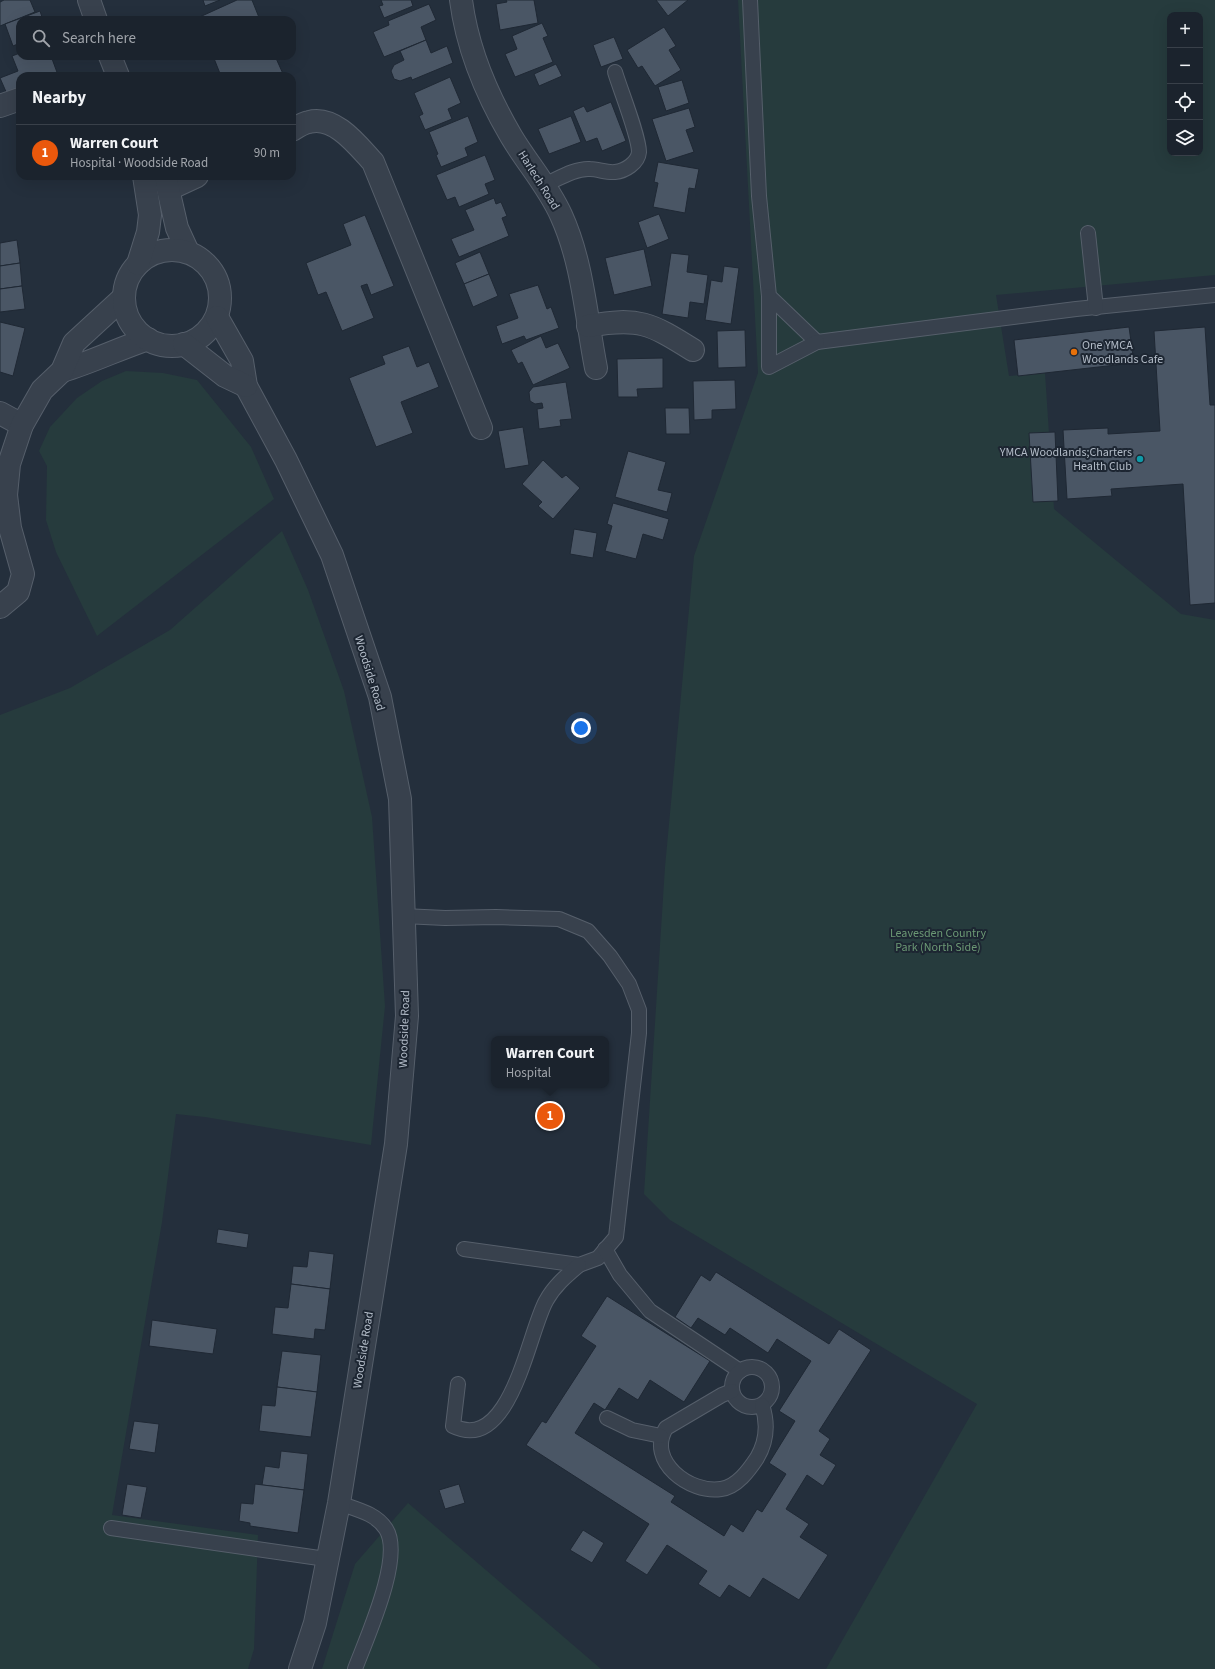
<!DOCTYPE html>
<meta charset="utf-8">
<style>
:root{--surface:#1b232d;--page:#242b35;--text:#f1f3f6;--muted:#a0a4aa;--line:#394049;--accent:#ea580c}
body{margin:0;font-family:"Source Sans 3",sans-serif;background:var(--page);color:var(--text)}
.controls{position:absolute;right:12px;top:12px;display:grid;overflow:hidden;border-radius:8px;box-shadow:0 4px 16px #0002}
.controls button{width:36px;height:36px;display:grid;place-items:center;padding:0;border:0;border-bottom:1px solid var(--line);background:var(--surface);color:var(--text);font:20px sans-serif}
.you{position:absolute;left:581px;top:728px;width:14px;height:14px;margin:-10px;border:3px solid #fff;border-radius:50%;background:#1a73e8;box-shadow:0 0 0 6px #1a73e833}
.badge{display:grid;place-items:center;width:26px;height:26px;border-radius:50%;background:var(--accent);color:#fff;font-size:13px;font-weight:700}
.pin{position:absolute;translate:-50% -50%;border:2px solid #fff;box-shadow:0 1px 4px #0006}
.popup{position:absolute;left:491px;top:1036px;width:118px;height:52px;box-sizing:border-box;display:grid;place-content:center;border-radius:8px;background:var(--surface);filter:drop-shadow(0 1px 3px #0005);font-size:13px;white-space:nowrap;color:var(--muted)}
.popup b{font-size:15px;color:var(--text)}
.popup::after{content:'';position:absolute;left:50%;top:100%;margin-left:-8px;border:8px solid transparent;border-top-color:var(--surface)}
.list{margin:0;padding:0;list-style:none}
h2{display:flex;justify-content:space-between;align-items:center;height:52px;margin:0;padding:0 16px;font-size:17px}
h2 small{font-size:13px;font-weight:400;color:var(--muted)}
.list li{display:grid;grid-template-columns:26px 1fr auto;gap:12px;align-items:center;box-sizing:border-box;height:56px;padding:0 16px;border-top:1px solid var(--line)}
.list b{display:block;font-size:15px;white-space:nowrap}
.list p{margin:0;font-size:13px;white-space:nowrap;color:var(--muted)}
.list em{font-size:13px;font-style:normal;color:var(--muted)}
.icon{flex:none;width:22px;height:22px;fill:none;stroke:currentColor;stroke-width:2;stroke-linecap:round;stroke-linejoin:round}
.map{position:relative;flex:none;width:1215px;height:1669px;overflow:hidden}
.search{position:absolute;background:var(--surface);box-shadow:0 4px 16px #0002;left:16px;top:16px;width:280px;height:44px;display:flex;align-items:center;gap:10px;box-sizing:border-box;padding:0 14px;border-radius:12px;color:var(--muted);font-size:15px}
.panel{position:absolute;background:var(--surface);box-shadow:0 4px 16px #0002;left:16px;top:72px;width:280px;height:108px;border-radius:12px}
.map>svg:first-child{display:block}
</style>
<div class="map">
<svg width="1215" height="1669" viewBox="0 0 1215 1669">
<rect width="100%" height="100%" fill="#242f3c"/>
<g fill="#263b3d" fill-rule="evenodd">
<path d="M738,0H1215V275L996,295L1009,376L1045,373L1054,509L1181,614L1215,620V1669H826L977,1404L670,1220L644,1194L665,867L694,556L758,373ZM1170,15H1200V153H1170Z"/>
<polygon points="126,371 163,373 197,380 251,447 274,499 97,636 56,552 46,520 47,466 39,451 50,427 77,398 102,381"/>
<polygon points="282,531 308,590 344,691 372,817 385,1006 371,1145 205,1117 176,1114 162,1222 112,1515 258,1535 254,1649 248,1669 0,1669 0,715 70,688 170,630"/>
<polygon points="408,1503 601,1669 322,1669 355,1564"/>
</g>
<g fill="#4a5665" stroke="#1f2834">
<polygon points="4,0 30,0 35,12 0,26 0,2"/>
<polygon points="203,0 220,0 205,6"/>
<polygon points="237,0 252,0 260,20 193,20"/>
<polygon points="381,0 411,0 413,6 384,18 379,6 383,5"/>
<polygon points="506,0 534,0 538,23 500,30 496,4 507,2"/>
<polygon points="656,0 688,0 668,16"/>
<polygon points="429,4 436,20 421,27 426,40 384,57 373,32 389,25 388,21"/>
<polygon points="40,11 43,20 20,20 20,43 13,46 5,24"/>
<polygon points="542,23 548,36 543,38 553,62 515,77 505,54 517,49 512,36"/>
<polygon points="664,27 676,46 669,50 681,70 655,86 642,66 638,68 627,50"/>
<polygon points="614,37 623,59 601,67 593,45"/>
<polygon points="426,40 431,53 447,46 453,63 412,80 411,77 400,81 394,79 391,71 394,65 404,60 400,51"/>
<polygon points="20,53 20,56 51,56 58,75 20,76 20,89 7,94 0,78 18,71 12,56"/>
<polygon points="213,56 275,56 284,76 221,76"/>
<polygon points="556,64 562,76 539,86 534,74"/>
<polygon points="450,77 461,103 448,109 452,119 425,130 419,116 423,114 414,93"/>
<polygon points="682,80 689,103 666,111 658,87"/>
<polygon points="611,102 626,141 602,151 597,138 586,142 573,111 584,106 587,112"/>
<polygon points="689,108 695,127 686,130 694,152 666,161 652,119"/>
<polygon points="468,116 478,142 465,148 468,156 441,167 436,155 438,154 429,132"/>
<polygon points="571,116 581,142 549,154 538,129"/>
<polygon points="485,155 495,180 485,184 489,194 459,207 455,197 447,200 436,175"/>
<polygon points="658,162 699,169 695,189 689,188 685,213 653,207 658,183 654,182"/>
<polygon points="494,198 496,204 501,202 507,216 502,218 509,236 459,257 451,239 474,230 465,210"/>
<polygon points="659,214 669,239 647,248 638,222"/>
<polygon points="365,215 394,286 371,295 367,284 361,286 374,318 342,331 326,292 318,295 306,263 351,245 343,224"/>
<polygon points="17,240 20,263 0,266 0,243"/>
<polygon points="644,249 652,286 614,295 605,258"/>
<polygon points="480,252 489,274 464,284 455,263"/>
<polygon points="671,253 689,255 687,272 708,275 704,304 690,302 688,318 662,314"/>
<polygon points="20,263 22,286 0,289 0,266"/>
<polygon points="724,266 739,268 731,324 705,320 711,280 722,282"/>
<polygon points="489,274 498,296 473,307 464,284"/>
<polygon points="538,285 547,309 551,307 559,328 526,340 524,336 502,344 496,326 518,318 509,294"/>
<polygon points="22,286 25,309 0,312 0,289"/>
<polygon points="0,322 25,328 13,376 0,372"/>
<polygon points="1129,327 1134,363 1018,376 1014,340"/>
<polygon points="1205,327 1210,405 1215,405 1215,603 1190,605 1183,484 1111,489 1112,496 1067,499 1063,430 1108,428 1108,434 1160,431 1154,331"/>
<polygon points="745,330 746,367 718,368 717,331"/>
<polygon points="541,336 546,348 558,343 570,368 533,385 522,362 518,364 511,350"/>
<polygon points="409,346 417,367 429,362 439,387 401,402 413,433 376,447 349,378 385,364 382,356"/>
<polygon points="663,358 663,388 637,389 638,397 618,397 617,359"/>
<polygon points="735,380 736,409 712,410 712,419 694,420 693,381"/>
<polygon points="566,382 572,419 560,420 561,426 539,429 537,409 543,408 542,403 535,404 530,401 529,392 533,387"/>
<polygon points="665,408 689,408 690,434 666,434"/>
<polygon points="523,427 529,465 505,469 498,431"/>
<polygon points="1055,432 1058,501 1033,502 1029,433"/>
<polygon points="628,451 666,462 658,490 672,493 667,512 615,497"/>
<polygon points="543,460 562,478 566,475 580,488 553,519 538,506 542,502 522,484"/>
<polygon points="613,503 669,519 663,540 643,534 636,559 605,551 612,526 607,524"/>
<polygon points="574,529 597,533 593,558 570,554"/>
<polygon points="218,1229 249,1234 247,1248 216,1243"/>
<polygon points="309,1251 334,1254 330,1289 291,1284 293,1266 307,1267"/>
<polygon points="716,1272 829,1344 839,1329 871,1350 819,1431 830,1439 820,1455 836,1465 823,1486 807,1475 786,1509 809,1524 800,1537 828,1555 799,1600 763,1578 750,1598 729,1585 720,1598 698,1584 707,1571 667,1545 647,1575 625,1561 649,1524 526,1445 542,1421 546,1423 596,1346 581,1336 607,1296 710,1361 684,1402 650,1380 638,1400 619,1388 605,1410 594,1403 575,1433 675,1496 671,1502 724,1536 731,1524 743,1532 757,1509 762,1512 786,1474 769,1463 795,1421 779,1411 811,1361 777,1339 768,1353 730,1328 725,1335 698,1318 691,1328 675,1317 701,1275 710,1281"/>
<polygon points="291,1284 330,1289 325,1330 315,1329 314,1339 272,1334 275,1307 288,1308"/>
<polygon points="152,1320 217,1329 213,1354 149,1346"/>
<polygon points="282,1351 321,1355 317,1392 277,1387"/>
<polygon points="277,1387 317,1392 311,1437 259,1431 262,1405 275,1406"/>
<polygon points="134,1421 159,1424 155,1453 129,1449"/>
<polygon points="281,1451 308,1454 304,1490 262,1485 265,1466 279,1468"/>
<polygon points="127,1484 147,1487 141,1518 122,1515"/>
<polygon points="255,1484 304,1490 298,1533 250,1526 250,1523 239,1521 241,1503 253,1504"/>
<polygon points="459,1484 465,1503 445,1509 439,1490"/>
<polygon points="583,1530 604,1543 592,1563 570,1550"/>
</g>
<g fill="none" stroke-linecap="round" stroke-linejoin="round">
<g stroke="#565f6b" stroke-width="16">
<g id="service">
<polyline points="750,0 759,196 769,296 817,342 1076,309 1215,295"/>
<path d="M544,185C558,179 575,168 590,169C598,169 607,173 615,172C625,171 638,163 639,152C639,136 620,89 615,72"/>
<polyline points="1088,233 1096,308"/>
<polyline points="769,296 769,367 817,342"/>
<polyline points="403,916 445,918 496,917 559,919 588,931 610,956 629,984 639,1010 639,1033 616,1237 598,1258 579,1265 464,1249"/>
<polyline points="605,1249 620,1275 650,1311 740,1371"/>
<circle cx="752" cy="1387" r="20"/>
<path d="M458,1384L453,1426C511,1454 528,1333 546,1301C554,1286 566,1276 579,1265"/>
<path d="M732,1391L722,1395L666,1428C646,1461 690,1494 721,1489C737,1487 749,1470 757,1458C767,1441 768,1423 762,1405"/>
<polyline points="607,1418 632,1430 661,1436"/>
<path d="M339,1503C355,1509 376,1513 386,1529C404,1557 366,1639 355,1669"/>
<polyline points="111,1528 326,1559"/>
</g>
</g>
<g stroke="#565f6b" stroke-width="24">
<g id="minor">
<path d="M461,0C467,47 487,95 511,136C527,163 548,186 561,215C583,263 586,317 596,368"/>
<polyline points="0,106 20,99"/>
<path d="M292,130C297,127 303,123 309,122C335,115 358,146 373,162L481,428"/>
<polyline points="169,189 197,176"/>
<path d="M588,326C639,317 650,323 693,350"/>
<path d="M62,371C92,362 118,349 148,339"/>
<polyline points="0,413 22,425"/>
<polyline points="0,607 18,592 23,574 10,528 6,495 9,464 22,425 42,390 62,371 74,343 124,297"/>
</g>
</g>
<g stroke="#565f6b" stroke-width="24">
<g id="tertiary">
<polyline points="89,0 96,20"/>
<polyline points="110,56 118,76"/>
<polyline points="165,176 177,228 188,252"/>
<circle cx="172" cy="298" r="48"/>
<polyline points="138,264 148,232 150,215 144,176"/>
<polyline points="217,317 242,361 246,386 286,460 332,555 380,697 400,799 407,1016 396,1144 339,1503 315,1623 300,1669"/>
<polyline points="184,344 225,376 246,386"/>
</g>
</g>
<use href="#service" stroke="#38414d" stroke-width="14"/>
<use href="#minor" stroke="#38414d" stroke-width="22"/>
<use href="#tertiary" stroke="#38414d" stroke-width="22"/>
</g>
<circle fill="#e8710a" stroke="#1d2632" stroke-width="1.5" cx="1074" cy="352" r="4"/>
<circle fill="#0f9aa8" stroke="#1d2632" stroke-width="1.5" cx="1140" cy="459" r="4"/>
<g text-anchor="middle" stroke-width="4" stroke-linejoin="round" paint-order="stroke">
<g font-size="12" fill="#b3bcc8" stroke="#1d2632">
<text transform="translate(539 180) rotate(58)" y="4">Harlech Road</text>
<text transform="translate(370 673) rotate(73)" y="4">Woodside Road</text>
<text transform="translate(404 1029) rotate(-88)" y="4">Woodside Road</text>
<text transform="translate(363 1350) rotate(-81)" y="4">Woodside Road</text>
</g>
<g font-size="12" fill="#b3bcc8" stroke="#1d2632" text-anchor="start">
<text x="1082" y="349">One YMCA<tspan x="1082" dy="14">Woodlands Cafe</tspan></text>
<text x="1132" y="456" text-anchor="end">YMCA Woodlands;Charters<tspan x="1132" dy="14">Health Club</tspan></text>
</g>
<g font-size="12" fill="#6b9874" stroke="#1d2632">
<text x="938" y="937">Leavesden Country<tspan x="938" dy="14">Park (North Side)</tspan></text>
</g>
</g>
</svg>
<div class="controls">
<button>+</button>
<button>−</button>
<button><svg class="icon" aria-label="locate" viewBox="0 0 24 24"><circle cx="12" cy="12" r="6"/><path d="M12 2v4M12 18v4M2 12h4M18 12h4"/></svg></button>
<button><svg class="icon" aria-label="layers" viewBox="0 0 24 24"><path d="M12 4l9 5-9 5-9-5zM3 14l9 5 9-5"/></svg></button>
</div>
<div class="you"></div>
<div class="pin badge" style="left:550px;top:1116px">1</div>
<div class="popup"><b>Warren Court</b>Hospital</div>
<div class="search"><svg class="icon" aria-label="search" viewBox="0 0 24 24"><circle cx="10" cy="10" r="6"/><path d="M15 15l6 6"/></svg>Search here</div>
<section class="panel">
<h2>Nearby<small></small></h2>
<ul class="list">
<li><span class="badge">1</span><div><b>Warren Court</b><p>Hospital · Woodside Road</p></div><em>90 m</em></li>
</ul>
</section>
</div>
